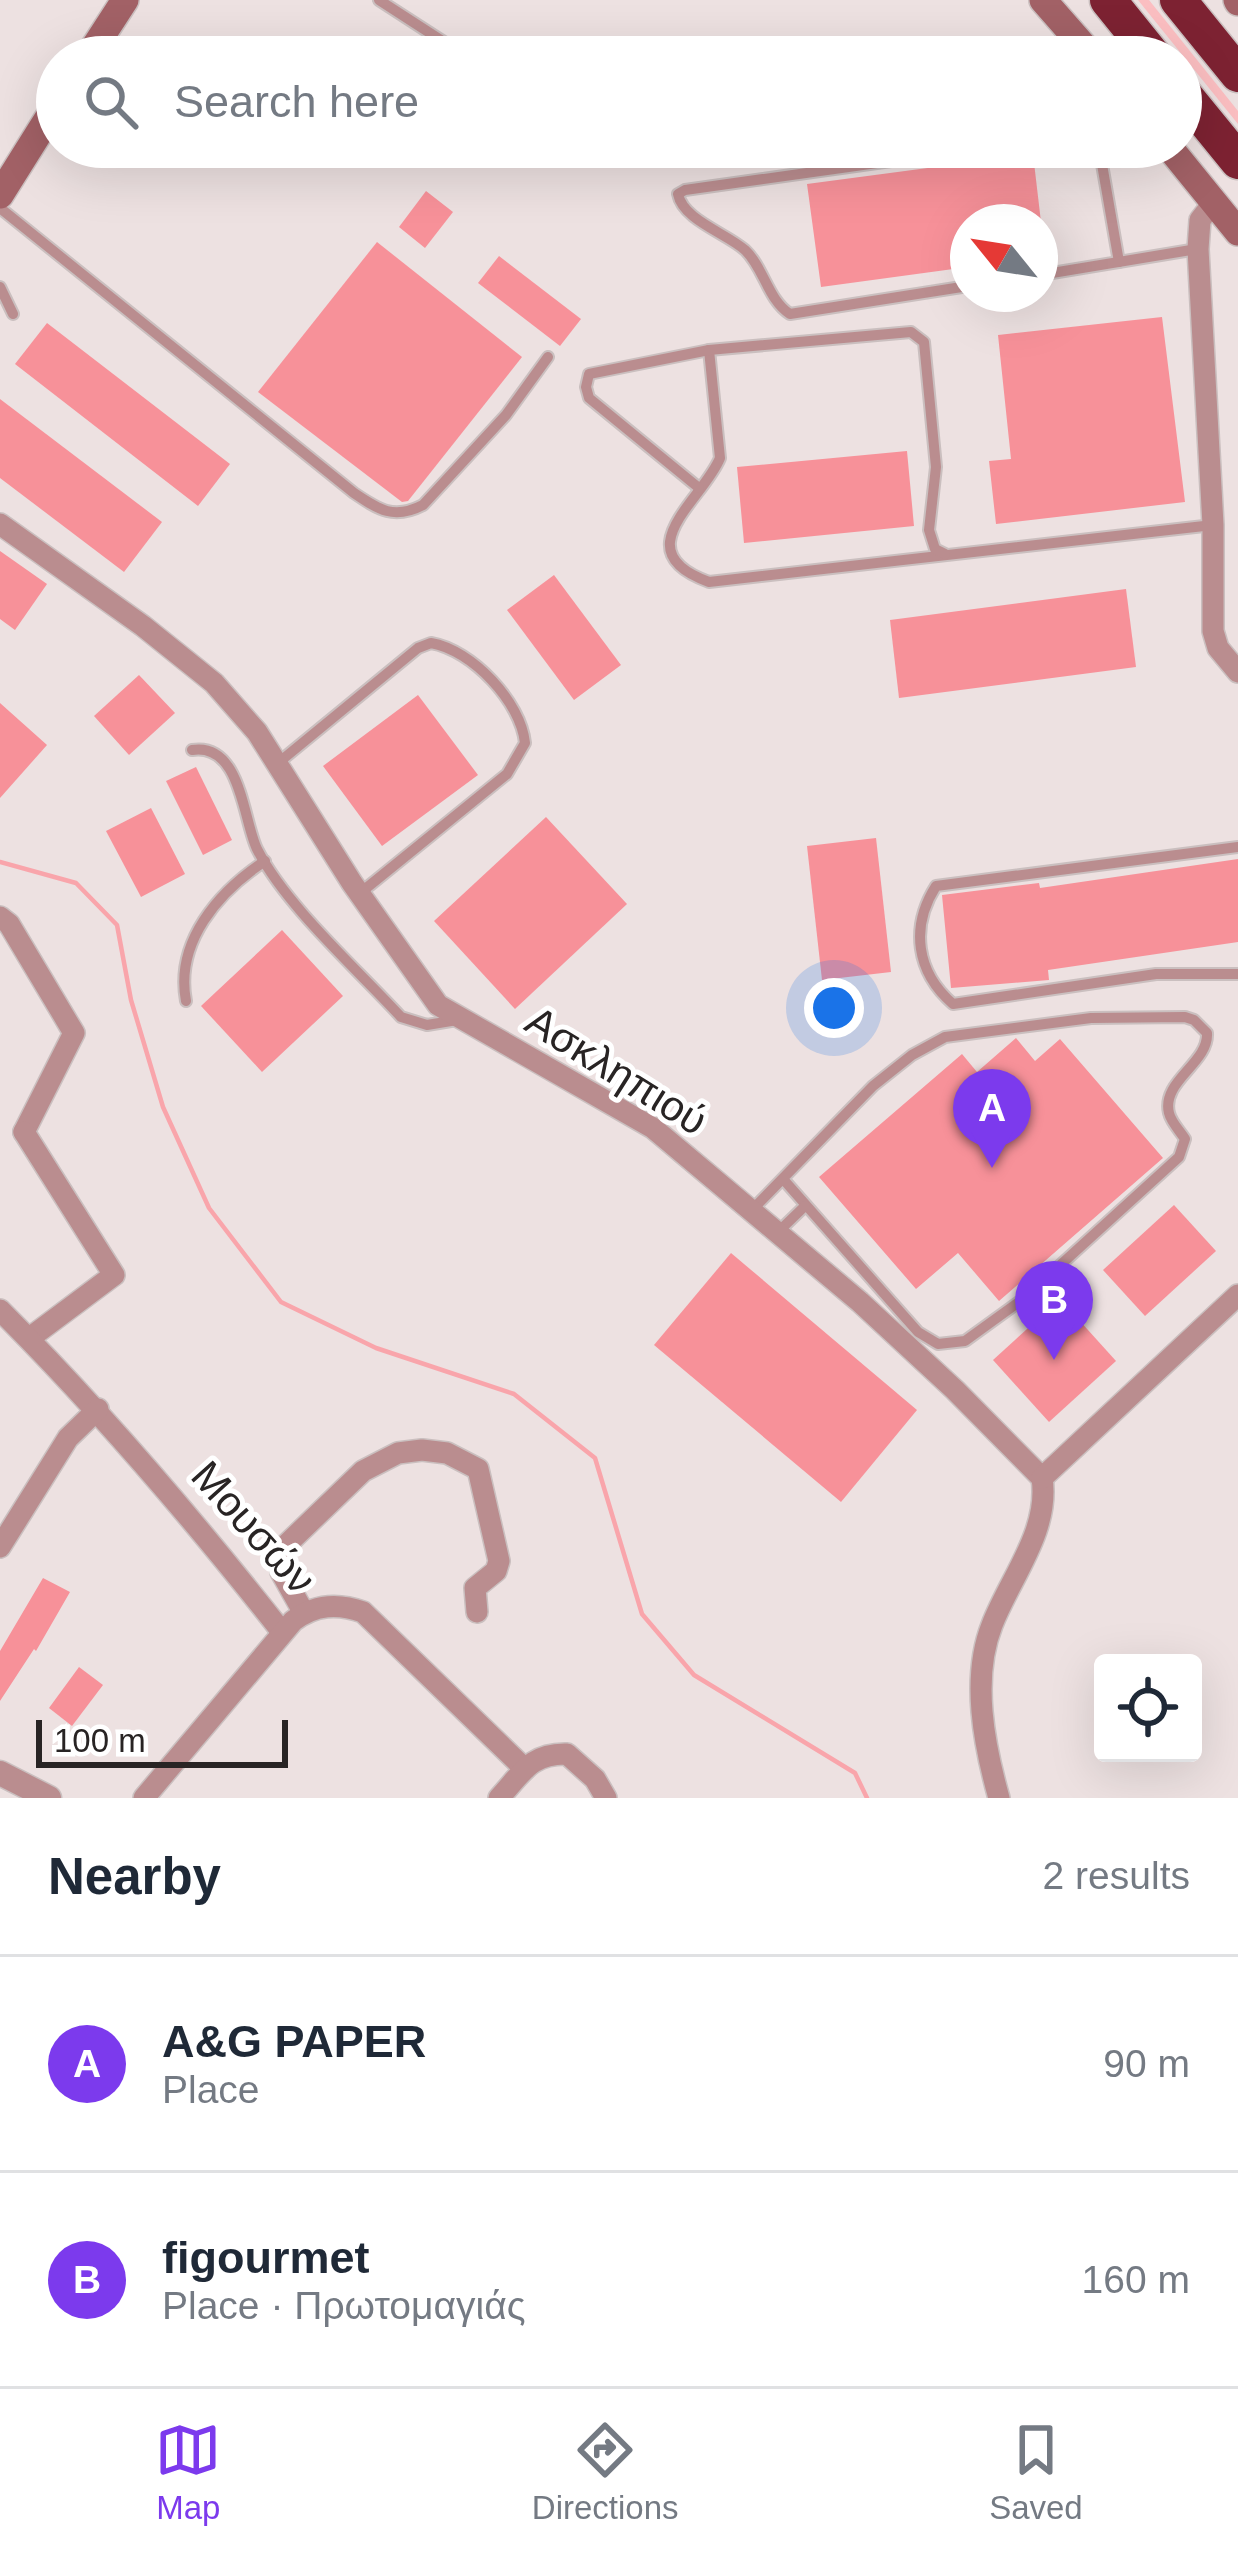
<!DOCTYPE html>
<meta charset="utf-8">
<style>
:root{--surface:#fff;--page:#f2f2f3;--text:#1f2937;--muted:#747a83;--line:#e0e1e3;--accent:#7c3aed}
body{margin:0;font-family:Helvetica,sans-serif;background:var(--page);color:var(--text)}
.controls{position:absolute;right:36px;bottom:36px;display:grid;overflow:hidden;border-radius:12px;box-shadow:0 12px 48px #0002}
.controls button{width:108px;height:108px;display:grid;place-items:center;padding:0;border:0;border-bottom:3px solid var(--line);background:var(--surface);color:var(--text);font:60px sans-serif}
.compass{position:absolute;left:950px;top:204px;width:108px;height:108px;border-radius:50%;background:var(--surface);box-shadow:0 12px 48px #0002;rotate:300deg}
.scale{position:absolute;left:36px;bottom:30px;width:252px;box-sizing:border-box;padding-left:12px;border:6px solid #282424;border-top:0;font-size:33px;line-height:42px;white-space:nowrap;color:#282424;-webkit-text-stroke:9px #fff;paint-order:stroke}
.you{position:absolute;left:834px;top:1008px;width:42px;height:42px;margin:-30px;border:9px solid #fff;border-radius:50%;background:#1a73e8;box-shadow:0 0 0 18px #1a73e833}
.badge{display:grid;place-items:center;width:78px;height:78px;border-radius:50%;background:var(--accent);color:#fff;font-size:39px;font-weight:700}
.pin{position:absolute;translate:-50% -99px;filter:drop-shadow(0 3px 6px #0008)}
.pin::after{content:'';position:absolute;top:63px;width:42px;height:36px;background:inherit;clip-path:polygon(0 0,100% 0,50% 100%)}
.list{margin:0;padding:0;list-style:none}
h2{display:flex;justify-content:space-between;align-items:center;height:156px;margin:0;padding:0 48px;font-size:51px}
h2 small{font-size:39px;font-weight:400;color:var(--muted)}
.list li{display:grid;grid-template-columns:78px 1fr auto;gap:36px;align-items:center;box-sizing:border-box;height:216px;padding:0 48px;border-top:3px solid var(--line)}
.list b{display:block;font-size:45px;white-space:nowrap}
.list p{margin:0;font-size:39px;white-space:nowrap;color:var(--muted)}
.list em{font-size:39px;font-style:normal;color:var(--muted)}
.icon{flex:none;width:66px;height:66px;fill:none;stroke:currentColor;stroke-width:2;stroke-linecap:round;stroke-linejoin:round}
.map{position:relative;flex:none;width:1238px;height:1798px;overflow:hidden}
.search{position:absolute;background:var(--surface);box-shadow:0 12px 48px #0002;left:36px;right:36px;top:36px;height:132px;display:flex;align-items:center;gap:30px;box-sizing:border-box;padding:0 42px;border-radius:66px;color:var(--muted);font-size:45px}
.sheet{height:588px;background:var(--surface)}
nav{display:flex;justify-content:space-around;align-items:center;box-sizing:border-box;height:168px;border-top:3px solid var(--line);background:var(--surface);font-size:33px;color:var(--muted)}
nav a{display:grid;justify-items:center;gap:6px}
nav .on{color:var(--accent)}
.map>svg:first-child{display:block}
</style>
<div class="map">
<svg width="1238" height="1798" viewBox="0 0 1238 1798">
<rect width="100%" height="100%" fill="#ede1e1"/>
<polygon fill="#fbbec1" points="1138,0 1149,0 1238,111 1238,124"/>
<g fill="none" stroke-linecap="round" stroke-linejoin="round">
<polyline stroke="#f9a5ab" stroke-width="4.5" points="0,862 76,883 117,925 131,1000 163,1107 209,1208 281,1302 376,1348 514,1394 595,1458 642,1614 694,1675 855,1773 867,1798"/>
</g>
<g fill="#f79199">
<polygon points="1007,40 1010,57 944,57 943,49"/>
<polygon points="1033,154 1041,222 968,222 968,267 821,287 807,184"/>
<polygon points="426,191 453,212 425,248 399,227"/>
<polygon points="377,242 522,357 408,501 402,502 258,392"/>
<polygon points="499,256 581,319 560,346 478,283"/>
<polygon points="1162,317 1185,502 996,524 989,461 1011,459 998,335"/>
<polygon points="47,323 230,464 198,506 15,364"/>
<polygon points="0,399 162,522 124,572 0,478"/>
<polygon points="907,451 914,526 744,543 737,467"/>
<polygon points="0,551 47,584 15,630 0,619"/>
<polygon points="554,575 621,665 574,700 507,610"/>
<polygon points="1126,589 1136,667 899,698 890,620"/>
<polygon points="139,675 175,713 129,755 94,716"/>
<polygon points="418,695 478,775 382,846 323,766"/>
<polygon points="0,703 47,745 0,798"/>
<polygon points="196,767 232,840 203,855 166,781"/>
<polygon points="151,808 185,874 141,897 106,831"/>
<polygon points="546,817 627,904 515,1009 434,921"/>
<polygon points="876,838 891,972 822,980 807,846"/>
<polygon points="1238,859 1238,942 1048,970 1049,980 951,988 942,895 1039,883 1040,888"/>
<polygon points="282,930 343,996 262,1072 201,1006"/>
<polygon points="1016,1038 1035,1061 1060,1039 1163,1158 999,1301 958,1253 916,1289 819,1177 962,1054 977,1072"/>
<polygon points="1174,1205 1216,1251 1145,1316 1103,1270"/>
<polygon points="731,1253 917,1410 841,1502 654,1345"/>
<polygon points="1060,1299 1116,1361 1049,1422 993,1360"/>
<polygon points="43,1578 70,1592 36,1651 34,1649 0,1701 0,1651"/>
<polygon points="79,1667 103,1685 72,1726 49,1708"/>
</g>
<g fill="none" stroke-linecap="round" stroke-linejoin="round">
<g stroke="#cabfbf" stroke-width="14">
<g id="service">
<polyline points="379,0 467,57"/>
<polyline points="593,147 598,151"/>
<polyline points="1099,147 1119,262"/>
<path d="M0,208L354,493C379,510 394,520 423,505L506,415L548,357"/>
<polyline points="1040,275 1197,249"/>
<path d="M968,286L790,314C768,300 764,268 745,250C726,233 683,220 678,194L685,190L991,147"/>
<polyline points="0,287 13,314"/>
<path d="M709,350L720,458C703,500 623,551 709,582L1213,525"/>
<polyline points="699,488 589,398 586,387 589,374 709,350 911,332 924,342 936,467 929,530 935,549 945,554"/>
<path d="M192,750C241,742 243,820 257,849C286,906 357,969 401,1017L427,1025L457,1020"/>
<path d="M278,763L418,648L431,643C472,650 521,702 525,743L507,774L359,894"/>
<path d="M1238,847L936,886C910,927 916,972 953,1004L1156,974H1238"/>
<path d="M186,1001C175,942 218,892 265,861"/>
<path d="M751,1211L873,1086L912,1055L945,1037L1091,1018L1185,1017L1194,1020L1207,1033C1209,1063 1161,1081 1169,1113C1171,1122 1180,1131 1185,1139L1179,1157L1023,1299L965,1341L938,1344L918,1332L783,1179"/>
<polyline points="778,1232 805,1206"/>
</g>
</g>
<g stroke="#cabfbf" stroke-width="24">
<g id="minor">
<polyline points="1214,202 1200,220 1198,249 1213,525 1213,631 1218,648 1238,672"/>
<path d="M0,524L143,626L214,683L257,732L352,883L438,1005L653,1128L860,1302L955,1390L1042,1478C1050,1531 1010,1578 992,1625C971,1678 984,1745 999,1798"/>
<polyline points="0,917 9,924 74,1033 24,1132"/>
<polyline points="24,1132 114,1275 31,1337"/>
<path d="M0,1310C101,1411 193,1519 282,1632"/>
<polyline points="1042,1478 1238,1295"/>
<polyline points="0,1547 68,1438 98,1409"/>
<polyline points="304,1613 281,1572 284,1547 363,1471 398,1453 422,1450 447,1453 478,1469 499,1561 496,1571 475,1588 477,1612"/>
<path d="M144,1798L293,1621C315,1604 338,1603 363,1612L525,1769"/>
<path d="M499,1798C522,1773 531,1753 567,1754L595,1779L606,1798"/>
</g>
</g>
<g stroke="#cabfbf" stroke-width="27">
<polyline id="tertiary" points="0,1773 49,1798"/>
</g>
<g stroke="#cabfbf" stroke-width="30">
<g id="secondary">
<polyline points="1043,0 1093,57"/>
<polyline points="1237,0 1238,2"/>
<polyline points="88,57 125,0"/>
<polyline points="1169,147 1238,232"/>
<polyline points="0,195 57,104"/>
</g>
</g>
<g stroke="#cabfbf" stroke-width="39">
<g id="motorway">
<polyline points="1108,0 1154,57"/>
<polyline points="1178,0 1238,74"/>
<polyline points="1181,91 1238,161"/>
</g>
</g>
<use href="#service" stroke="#ba8d8f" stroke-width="10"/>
<use href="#minor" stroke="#ba8d8f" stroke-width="21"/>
<use href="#tertiary" stroke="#ba8d8f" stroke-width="24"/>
<use href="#secondary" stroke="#a26166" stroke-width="27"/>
<use href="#motorway" stroke="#7d2232" stroke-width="36"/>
</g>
<g text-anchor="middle" stroke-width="10" stroke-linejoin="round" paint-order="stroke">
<g font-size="42" fill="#282424" stroke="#fff">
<text transform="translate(617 1070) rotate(32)" y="15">Ασκληπιού</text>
<text transform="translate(254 1527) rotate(48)" y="15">Μουσών</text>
</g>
</g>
</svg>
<div class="controls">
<button><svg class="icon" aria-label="locate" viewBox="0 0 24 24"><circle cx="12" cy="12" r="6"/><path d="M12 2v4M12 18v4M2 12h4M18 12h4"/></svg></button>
</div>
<svg class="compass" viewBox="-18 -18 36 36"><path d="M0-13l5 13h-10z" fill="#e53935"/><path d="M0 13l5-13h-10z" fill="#747a83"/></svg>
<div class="scale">100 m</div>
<div class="you"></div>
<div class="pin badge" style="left:992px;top:1168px">A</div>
<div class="pin badge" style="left:1054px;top:1360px">B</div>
<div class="search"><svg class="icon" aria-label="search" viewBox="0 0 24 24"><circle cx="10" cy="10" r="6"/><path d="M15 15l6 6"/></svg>Search here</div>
</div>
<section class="sheet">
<h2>Nearby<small>2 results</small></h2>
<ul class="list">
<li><span class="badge">A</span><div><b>A&amp;G PAPER</b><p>Place</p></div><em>90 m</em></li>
<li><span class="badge">B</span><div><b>figourmet</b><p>Place · Πρωτομαγιάς</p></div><em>160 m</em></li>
</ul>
</section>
<nav>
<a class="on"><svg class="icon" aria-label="map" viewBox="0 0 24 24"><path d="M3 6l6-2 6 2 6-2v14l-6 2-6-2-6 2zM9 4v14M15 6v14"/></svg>Map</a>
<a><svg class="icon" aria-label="directions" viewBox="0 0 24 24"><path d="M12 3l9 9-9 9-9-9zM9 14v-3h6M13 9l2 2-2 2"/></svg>Directions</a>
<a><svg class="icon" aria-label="saved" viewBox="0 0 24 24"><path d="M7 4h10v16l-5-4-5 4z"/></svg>Saved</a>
</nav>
